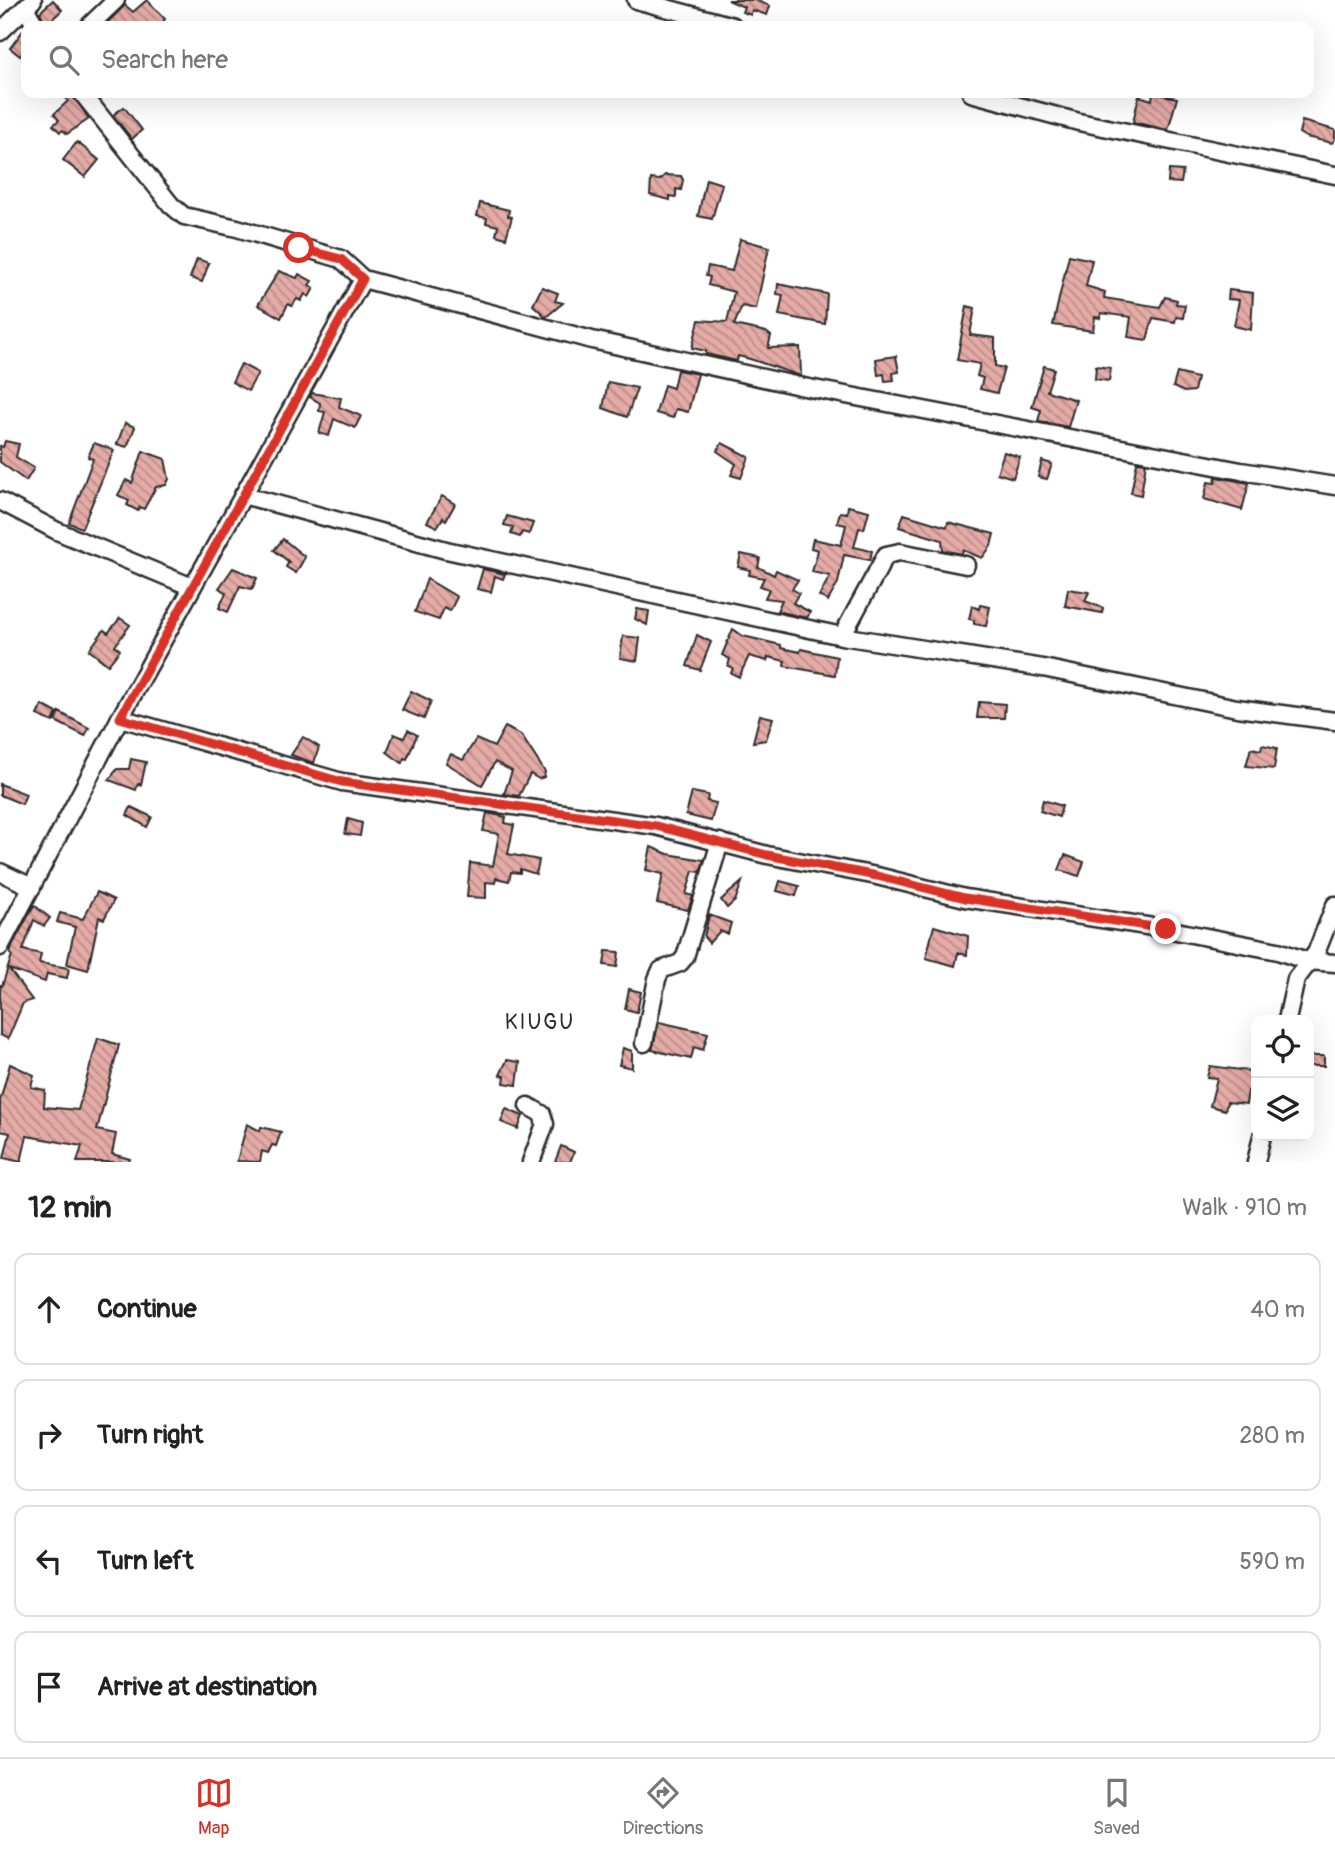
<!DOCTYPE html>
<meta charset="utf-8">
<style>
:root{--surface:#fff;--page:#f2f2f2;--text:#222;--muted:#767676;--line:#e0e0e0;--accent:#d93025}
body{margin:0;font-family:Pangolin,sans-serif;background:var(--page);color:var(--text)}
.controls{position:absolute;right:21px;bottom:21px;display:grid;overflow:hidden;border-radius:14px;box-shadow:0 7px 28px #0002}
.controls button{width:63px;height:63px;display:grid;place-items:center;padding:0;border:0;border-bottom:2px solid var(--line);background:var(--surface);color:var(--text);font:35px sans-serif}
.stop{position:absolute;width:21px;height:21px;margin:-16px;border:5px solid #d93025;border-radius:50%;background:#fff}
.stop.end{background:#d93025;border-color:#fff;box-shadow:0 2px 7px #0008}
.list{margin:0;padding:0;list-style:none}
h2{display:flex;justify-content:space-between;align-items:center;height:91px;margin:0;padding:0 28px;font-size:30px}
h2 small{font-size:23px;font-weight:400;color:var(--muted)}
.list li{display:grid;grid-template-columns:46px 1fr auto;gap:21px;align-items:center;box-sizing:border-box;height:112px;margin:0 14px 14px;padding:0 14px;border:2px solid var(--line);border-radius:14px}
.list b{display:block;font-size:26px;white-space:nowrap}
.list em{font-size:23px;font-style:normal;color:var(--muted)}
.icon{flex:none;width:38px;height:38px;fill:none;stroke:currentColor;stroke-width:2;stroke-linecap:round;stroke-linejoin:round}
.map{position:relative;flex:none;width:1335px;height:1162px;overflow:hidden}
.search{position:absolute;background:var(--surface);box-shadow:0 7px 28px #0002;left:21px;right:21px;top:21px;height:77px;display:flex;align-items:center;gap:18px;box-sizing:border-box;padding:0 24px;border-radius:14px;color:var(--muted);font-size:26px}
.sheet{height:595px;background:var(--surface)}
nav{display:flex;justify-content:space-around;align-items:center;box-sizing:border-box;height:98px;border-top:2px solid var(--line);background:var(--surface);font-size:19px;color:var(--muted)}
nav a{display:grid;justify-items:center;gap:4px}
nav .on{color:var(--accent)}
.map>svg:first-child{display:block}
</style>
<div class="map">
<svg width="1335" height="1162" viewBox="0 0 1335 1162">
<defs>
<pattern id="building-back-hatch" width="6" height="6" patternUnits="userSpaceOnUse" patternTransform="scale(1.75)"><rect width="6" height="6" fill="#e5aba6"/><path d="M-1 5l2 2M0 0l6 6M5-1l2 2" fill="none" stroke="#ba8b87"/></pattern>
</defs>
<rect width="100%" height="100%" fill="#fff"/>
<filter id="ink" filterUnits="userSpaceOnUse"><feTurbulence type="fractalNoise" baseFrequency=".0143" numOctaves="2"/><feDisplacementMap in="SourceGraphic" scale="14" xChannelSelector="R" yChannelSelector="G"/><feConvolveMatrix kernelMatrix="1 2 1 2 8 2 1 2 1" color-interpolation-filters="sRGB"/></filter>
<g filter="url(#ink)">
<g fill="url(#building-back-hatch)" stroke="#2b2b2b" stroke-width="2">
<polygon points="53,0 62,10 46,25 40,12"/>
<polygon points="147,0 165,19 160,26 104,26 125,5 133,12"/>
<polygon points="728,0 755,0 770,6 767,15 752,10 751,15 742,12 744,7"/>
<polygon points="25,28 26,48 20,56 10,48"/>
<polygon points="62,93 72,93 89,119 67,134 63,130 60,132 53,125 59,120 54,114 68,101"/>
<polygon points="1153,93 1177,98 1168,130 1133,122 1139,96 1152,100"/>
<polygon points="124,107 142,130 132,139 113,115"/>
<polygon points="1302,121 1335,130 1335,139 1332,143 1306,137 1299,133"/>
<polygon points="77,142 99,160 85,177 63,160"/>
<polygon points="1169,170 1183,171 1181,183 1168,182"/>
<polygon points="665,175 681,176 683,180 681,190 676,189 676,197 670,196 670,200 650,195 651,179 660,180"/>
<polygon points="706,179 722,184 712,219 698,216"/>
<polygon points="480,203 509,210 508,216 512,217 506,238 496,235 498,226 486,223 487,218 477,216"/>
<polygon points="740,239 769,247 756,309 742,306 734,325 766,332 771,336 768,348 800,347 801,376 750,359 738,356 737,361 706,354 706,351 692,348 699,320 727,322 734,292 708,285 710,277 706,276 708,266 732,271"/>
<polygon points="1069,255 1092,260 1086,286 1105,292 1104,298 1160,307 1165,297 1177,300 1176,304 1185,305 1183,318 1176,317 1175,322 1153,318 1147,340 1128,337 1131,317 1101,313 1100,318 1095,317 1093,331 1053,325"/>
<polygon points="197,259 209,263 202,282 190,278"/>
<polygon points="279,271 297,278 299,274 312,281 309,285 314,288 309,297 305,294 301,301 297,299 292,306 288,304 281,318 258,305"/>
<polygon points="778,284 827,294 825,324 779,315 783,295 777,294"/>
<polygon points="542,287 558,293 555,301 563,303 546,317 533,305"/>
<polygon points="1229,290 1253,293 1251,330 1234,326 1239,300 1228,299"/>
<polygon points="967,306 975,308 970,335 995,338 995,366 1004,368 997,393 980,389 983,378 977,376 980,364 957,360"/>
<polygon points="896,356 899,372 893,373 894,380 885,381 884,374 878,375 876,359"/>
<polygon points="241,364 258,373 248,391 232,382"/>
<polygon points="1044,366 1054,369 1047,391 1076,400 1068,427 1038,421 1041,410 1032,407"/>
<polygon points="1096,366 1111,368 1109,381 1095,379"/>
<polygon points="677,370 698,374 688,412 676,409 673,418 656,413 664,385 673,388"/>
<polygon points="1177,373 1197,378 1194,391 1184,392 1173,387"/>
<polygon points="608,382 637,388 627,417 603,408"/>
<polygon points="312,393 341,398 339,407 361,416 355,428 334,419 329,436 319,433 325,412 319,411 320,403 310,397"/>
<polygon points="125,423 135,427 127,447 117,444"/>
<polygon points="5,441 19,444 16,457 34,468 26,481 0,462 0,446 3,447"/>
<polygon points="94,443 114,450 82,528 69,523 93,459 88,457"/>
<polygon points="722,443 749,457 741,478 731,475 736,464 717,451"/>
<polygon points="143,451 165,459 169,479 166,485 156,487 144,509 140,507 138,511 127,505 129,501 118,495 126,480 132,483"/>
<polygon points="1004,452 1020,457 1013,478 997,473"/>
<polygon points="1042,461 1052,464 1047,479 1038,477"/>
<polygon points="1137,462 1146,463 1141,495 1131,493"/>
<polygon points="1216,477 1249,483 1242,510 1204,499 1208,482 1215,483"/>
<polygon points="442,496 455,504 446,520 443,518 437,527 427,522"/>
<polygon points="848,506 869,511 864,529 859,528 854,547 872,551 870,560 844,555 838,583 828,601 819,596 830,576 812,572 818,550 811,548 813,539 841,545 846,525 837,523 840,512 847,513"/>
<polygon points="904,514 947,527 948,522 994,534 991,546 982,558 963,550 962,554 943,550 942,540 899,527"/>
<polygon points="507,516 533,523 529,534 522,532 520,537 511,534 513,527 504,525"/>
<polygon points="283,539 305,557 296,573 286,567 289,562 274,550"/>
<polygon points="741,554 760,558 758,567 774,575 776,570 798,580 792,589 799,593 793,603 810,612 807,618 777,611 782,600 765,598 769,589 760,586 764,578 749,575 750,570 738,567"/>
<polygon points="233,568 257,578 252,589 240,586 228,612 219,608 226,593 219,588"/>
<polygon points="483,569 505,574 503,579 495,576 491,592 477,589"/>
<polygon points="427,579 457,597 450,611 444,608 439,620 415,612"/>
<polygon points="1068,589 1089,592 1085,601 1103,608 1102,613 1065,606"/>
<polygon points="980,605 990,607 986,626 974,624 974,620 969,619 972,606 979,609"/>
<polygon points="637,609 649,611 647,625 635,619"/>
<polygon points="120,618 130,625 115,646 120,650 108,665 89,650 104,630 108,633"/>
<polygon points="733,629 743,636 781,645 781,648 800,652 801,649 837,657 835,675 784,666 785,661 768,657 767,661 749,656 739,677 731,673 733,668 728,666 730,659 722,655"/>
<polygon points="697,635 711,642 700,670 687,666"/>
<polygon points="623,636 640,638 637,661 620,658"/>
<polygon points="411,691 431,701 424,719 402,710"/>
<polygon points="979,702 1005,704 1004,718 977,718"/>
<polygon points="42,705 57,713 53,722 37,715"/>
<polygon points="59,712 89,728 85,736 55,721"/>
<polygon points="760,715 773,718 766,740 753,742"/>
<polygon points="505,727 521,735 545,772 544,777 539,779 530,774 519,796 504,794 512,771 495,762 482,785 446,763 451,754 463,760 476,739 494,747"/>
<polygon points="408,730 417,735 407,759 404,758 402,763 387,752 394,734 404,738"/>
<polygon points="303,737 319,747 314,763 291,755"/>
<polygon points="1262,745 1277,748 1274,769 1246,766 1251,748 1261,750"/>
<polygon points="131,759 146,762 141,785 138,783 136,790 109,780 117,769 129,769"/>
<polygon points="0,784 26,794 22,804 0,795"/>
<polygon points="692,792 708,795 707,801 716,803 711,821 686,815"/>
<polygon points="1043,800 1062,806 1059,817 1040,811"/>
<polygon points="131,807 152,817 147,827 127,815"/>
<polygon points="487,813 506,817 505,823 514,825 508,854 539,860 538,866 536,874 520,869 520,873 511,872 509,881 496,878 495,883 486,882 486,898 467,897 470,863 493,866 499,834 483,831"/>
<polygon points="348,819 362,823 360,836 345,834"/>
<polygon points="651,847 668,854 704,860 700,872 693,871 686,894 693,896 688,910 657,903 663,874 646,870"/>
<polygon points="1065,855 1084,862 1079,876 1059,870"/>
<polygon points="780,881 799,886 796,896 777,891"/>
<polygon points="742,882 735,901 727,908 721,900"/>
<polygon points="97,892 114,900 104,919 99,917 88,970 67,964 75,927 57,922 60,913 83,919"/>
<polygon points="34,905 50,918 44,926 34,920 23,950 41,954 39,963 69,968 67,978 47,974 45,982 9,969 32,1000 23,1003 8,1039 0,1035 0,985 2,986 12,955 10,954 13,944"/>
<polygon points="709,915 731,923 728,934 720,931 709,943 704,937"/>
<polygon points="934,926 968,936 967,955 958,953 955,966 926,958"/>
<polygon points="606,951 619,952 617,967 604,965"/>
<polygon points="629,989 641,992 637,1012 625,1009"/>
<polygon points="659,1022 708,1033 703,1050 694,1047 691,1059 652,1050"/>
<polygon points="98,1038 119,1045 97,1130 116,1134 112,1154 130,1159 129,1162 77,1162 82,1146 27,1136 21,1162 4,1158 10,1133 0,1131 0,1101 10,1064 34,1075 31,1087 45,1090 44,1107 78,1110"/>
<polygon points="623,1048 632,1051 632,1068 619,1065"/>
<rect x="1309" y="1056" width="15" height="10"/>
<polygon points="507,1060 520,1062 517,1085 504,1083 505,1076 500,1075"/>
<polygon points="1210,1066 1256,1072 1251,1092 1248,1091 1246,1104 1227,1102 1225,1110 1210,1106 1217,1078 1207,1077"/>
<polygon points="506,1109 523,1116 518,1129 501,1122"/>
<polygon points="247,1124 260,1131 261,1127 281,1132 276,1146 272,1145 268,1153 262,1151 260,1162 237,1161"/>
<polygon points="561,1146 574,1152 570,1162 555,1162"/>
</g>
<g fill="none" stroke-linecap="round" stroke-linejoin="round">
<g stroke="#2b2b2b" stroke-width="21">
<g id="minor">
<polyline points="636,0 733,26"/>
<polyline points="25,8 36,26"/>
<polyline points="89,26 116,0"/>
<polyline points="0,32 33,0"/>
<polyline points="82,93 171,205 184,216 237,228 341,259 363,279 592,340 804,387 1241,471 1335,486"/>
<polyline points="971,93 1079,122 1335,175"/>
<polyline points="243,495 446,550 842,636 1043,668 1237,708 1335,721"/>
<polyline points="0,501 57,531 192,587"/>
<polyline points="842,636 886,555 900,552 966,565"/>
<polyline points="120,718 342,782 656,826 767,855 877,876 965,898 1166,929 1278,951 1307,961 1335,963"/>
<polyline points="0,872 32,887"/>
<polyline points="0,947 120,718 363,279"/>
<polyline points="1287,1020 1296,979 1316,953 1335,905"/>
<polyline points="644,1043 657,979 661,970 680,963 685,957 720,842"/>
<polyline points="528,1106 542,1114 545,1124 531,1162"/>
<polyline points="1256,1162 1262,1136"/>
</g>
</g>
<use href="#minor" stroke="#fff" stroke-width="16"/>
</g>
</g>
<g fill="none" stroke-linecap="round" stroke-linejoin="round" filter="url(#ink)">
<polyline stroke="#d93025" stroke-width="9" points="299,248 341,259 363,279 120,718 342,782 656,826 767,855 877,876 965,898 1166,929"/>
</g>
<g text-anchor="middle" stroke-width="6" stroke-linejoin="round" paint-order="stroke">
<g font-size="21" letter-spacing="2" fill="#2b2b2b" stroke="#fff">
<text x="540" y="1029">KIUGU</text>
</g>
</g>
</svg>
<div class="controls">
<button><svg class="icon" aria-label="locate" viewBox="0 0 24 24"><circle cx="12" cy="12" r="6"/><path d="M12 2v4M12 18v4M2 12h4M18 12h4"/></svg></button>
<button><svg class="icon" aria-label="layers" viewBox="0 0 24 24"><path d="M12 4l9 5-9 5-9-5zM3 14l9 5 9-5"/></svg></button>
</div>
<div class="stop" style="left:299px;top:248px"></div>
<div class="stop end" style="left:1166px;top:929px"></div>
<div class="search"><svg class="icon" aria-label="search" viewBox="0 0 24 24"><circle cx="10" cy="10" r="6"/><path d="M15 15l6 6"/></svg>Search here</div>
</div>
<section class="sheet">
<h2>12 min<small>Walk · 910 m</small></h2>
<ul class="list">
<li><svg class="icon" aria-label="ahead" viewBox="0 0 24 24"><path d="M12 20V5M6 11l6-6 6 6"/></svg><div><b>Continue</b></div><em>40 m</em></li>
<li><svg class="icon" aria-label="right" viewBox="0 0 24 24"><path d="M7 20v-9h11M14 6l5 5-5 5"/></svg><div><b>Turn right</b></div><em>280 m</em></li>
<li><svg class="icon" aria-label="left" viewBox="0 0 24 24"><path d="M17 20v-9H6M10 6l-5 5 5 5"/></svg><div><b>Turn left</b></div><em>590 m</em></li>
<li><svg class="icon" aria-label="arrive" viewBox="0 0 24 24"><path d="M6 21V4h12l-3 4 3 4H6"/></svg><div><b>Arrive at destination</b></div></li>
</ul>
</section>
<nav>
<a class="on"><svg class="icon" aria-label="map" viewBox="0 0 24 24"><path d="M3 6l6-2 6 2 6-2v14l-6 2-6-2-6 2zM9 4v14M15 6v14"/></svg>Map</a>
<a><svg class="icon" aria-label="directions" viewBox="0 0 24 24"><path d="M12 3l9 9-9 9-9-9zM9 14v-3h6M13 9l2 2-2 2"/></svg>Directions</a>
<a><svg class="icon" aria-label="saved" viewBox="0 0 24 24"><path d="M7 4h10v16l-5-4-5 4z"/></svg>Saved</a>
</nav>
